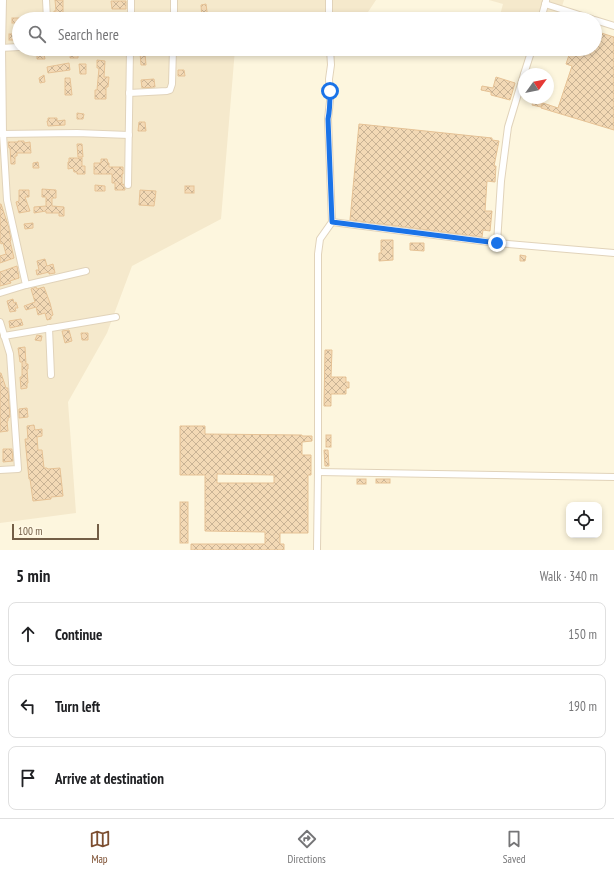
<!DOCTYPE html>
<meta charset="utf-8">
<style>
:root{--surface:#fff;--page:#f6f6f6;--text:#202124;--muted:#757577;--line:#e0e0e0;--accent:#7c4e30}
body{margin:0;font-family:"PT Sans Narrow",sans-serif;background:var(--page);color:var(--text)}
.controls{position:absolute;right:12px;bottom:12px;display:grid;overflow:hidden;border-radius:8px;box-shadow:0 2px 6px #0003}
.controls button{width:36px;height:36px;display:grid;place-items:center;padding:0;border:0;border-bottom:1px solid var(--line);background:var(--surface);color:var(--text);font:20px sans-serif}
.compass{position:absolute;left:518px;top:68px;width:36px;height:36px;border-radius:50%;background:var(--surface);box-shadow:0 2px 6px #0003;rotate:57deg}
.scale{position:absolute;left:12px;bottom:10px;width:87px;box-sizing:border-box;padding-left:4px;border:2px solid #735e46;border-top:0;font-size:11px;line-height:14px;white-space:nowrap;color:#735e46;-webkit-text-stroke:3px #fff9e5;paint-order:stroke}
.stop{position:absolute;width:12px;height:12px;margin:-9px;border:3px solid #1a73e8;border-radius:50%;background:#fff}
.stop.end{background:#1a73e8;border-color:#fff;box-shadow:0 1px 4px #0008}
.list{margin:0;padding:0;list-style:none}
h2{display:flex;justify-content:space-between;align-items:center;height:52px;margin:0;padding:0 16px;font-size:17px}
h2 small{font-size:13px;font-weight:400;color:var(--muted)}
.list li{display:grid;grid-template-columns:26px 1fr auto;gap:12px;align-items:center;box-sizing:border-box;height:64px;margin:0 8px 8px;padding:0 8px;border:1px solid var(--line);border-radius:8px}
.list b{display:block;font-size:15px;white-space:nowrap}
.list em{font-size:13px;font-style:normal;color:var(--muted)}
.icon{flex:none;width:22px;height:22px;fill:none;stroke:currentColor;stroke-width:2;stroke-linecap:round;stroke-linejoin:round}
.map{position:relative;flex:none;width:614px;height:550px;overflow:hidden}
.search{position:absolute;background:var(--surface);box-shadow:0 2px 6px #0003;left:12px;right:12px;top:12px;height:44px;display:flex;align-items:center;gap:10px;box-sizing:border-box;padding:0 14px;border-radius:22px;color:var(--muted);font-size:15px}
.sheet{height:268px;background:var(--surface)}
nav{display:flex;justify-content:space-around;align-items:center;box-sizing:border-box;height:56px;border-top:1px solid var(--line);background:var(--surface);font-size:11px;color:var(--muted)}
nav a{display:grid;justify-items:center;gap:2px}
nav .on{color:var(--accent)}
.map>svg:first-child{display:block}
</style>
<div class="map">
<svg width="614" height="550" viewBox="0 0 614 550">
<defs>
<pattern id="building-cross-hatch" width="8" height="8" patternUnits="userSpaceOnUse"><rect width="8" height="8" fill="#f3d9b5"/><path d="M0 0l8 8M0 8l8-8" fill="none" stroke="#c9b395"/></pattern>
</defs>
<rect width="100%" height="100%" fill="#fdf6de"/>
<g fill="#f5e9cc">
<polygon points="0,0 376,0 368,12 237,19 19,19 19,49 235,49 221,219 132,266 107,333 68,402 76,513 0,523"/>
<polygon points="489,0 564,0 558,19 499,19 503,4"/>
<polygon points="512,49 548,49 546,55"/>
</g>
<g fill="url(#building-cross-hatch)" stroke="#e6c295" fill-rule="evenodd">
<polygon points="55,0 63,0 63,19 54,19 54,11 56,11"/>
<polygon points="111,1 126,1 126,9 112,9"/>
<polygon points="206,4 208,19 202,19 201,5"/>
<rect x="12" y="18" width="7" height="5"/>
<polygon points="595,31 614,37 614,130 541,108 543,103 558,108 572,66 566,64 571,49 595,49"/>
<rect x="9" y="34" width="10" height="6"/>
<polygon points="164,49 165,54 159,55 158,50"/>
<polygon points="291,49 302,49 302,53 291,54"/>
<polygon points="71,50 78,51 78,58 70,58"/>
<polygon points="140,53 145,53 146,65 141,65"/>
<polygon points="37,54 44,54 45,59 37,59"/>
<polygon points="97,60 105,61 104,77 109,77 108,87 106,87 106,99 95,99 95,90 97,90 99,68 97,68"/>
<polygon points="69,63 70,70 48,73 47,67"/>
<polygon points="79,64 86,64 86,74 80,74"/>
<polygon points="178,70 184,70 185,76 178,76"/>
<polygon points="44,75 45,82 40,83 39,78"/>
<polygon points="496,77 515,83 510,100 491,95 491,92 481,90 482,86 493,88"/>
<polygon points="65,78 70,78 72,95 65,95"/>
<polygon points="154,79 155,87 142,88 141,80"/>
<polygon points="534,98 544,98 541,107 532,105"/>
<polygon points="77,113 84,114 83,119 77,119"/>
<polygon points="48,118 57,118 57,121 65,120 65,125 48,126 47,121 48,121"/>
<polygon points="139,122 145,122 146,131 138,131"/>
<polygon points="359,124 492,138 492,140 499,141 494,166 496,166 495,182 487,181 485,211 492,211 490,231 483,230 482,237 350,220"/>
<polygon points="18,141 24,141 24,143 30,142 31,153 17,153 17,156 15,156 15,164 11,164 10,148 9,148 8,142 18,142"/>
<polygon points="77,144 82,144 83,157 78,157"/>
<polygon points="69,158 82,158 82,166 85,166 85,174 77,174 77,172 74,172 73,168 68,169 68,162 69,162"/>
<polygon points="101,159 107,159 108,163 109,163 109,167 123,167 123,174 122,174 122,185 124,184 125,190 115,190 115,183 112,183 112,174 94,174 94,163 101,163"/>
<polygon points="38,162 39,168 33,168 33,163"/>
<polygon points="95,185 105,186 105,191 95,191"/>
<rect x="185" y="186" width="9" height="7"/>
<polygon points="42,189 56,190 56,198 52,198 52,206 64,207 64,216 59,216 59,213 46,213 46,211 34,213 34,207 46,206 46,197 42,197"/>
<polygon points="19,190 29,190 29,197 25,197 30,211 19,213 16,202 19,201"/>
<polygon points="140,190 156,191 154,206 139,205"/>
<polygon points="0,204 1,204 9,228 11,240 10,241 14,258 0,263 0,256 6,254 3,243 1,244 0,240"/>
<polygon points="33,223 33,228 25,229 24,224"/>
<polygon points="381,240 393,240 393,260 379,261 379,253 381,253"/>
<polygon points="410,243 424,243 424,251 410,250"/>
<polygon points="520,255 526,256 525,261 520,261"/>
<polygon points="45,259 47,266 53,264 55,273 49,274 49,272 37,275 36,270 39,270 37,261"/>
<polygon points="17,266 19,278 10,281 11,283 0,286 0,272"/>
<polygon points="36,287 37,289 44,287 50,303 53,315 51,316 51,319 47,320 45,313 38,315 36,307 26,310 24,306 35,302 31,289"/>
<polygon points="13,299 14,303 16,302 18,308 15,308 16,311 10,312 7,301"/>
<polygon points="21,319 23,325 10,328 9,321"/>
<polygon points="69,330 72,341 65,343 62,331"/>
<polygon points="81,333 88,333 88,340 82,340"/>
<polygon points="37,335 42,336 41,341 35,340"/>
<polygon points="25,347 26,364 28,364 28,369 27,369 28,383 27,383 27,388 21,389 20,377 22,377 22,362 20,362 18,348"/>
<polygon points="325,350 332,350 331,377 346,377 346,382 349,382 349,388 346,388 346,394 331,394 331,406 324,406"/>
<polygon points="0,373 1,373 6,388 8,388 10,417 8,418 8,421 7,421 8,431 0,432"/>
<polygon points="27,408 28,417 19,418 19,409"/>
<polygon points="34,425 35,430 42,429 42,436 37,437 38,450 42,450 44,468 47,468 48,469 60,468 63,496 51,497 51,499 33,501 30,479 29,479 25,439 28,439 27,426"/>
<path d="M180,426H205V434L302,435V436H312V441L302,442V455H311V475H308V533H280V544H284V550H191V544H265V532L205,531V475H180ZM217,474L274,475V483H217Z"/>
<rect x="326" y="435" width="5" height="12"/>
<polygon points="3,449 12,449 13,461 3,462"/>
<polygon points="324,450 328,450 329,466 325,466"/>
<rect x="357" y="479" width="9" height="5"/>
<rect x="376" y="479" width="14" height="4"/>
<rect x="180" y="502" width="8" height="41"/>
</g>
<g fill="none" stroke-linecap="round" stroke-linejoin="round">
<g stroke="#e1d3ba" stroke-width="8">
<g id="street">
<polyline points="46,0 47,19"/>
<polyline points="174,0 174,19"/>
<polyline points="329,0 329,19"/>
<polyline points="545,4 592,19"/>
<polyline points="131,19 131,0"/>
<polyline points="541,19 546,1"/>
<polyline points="595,20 614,26"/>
<polyline points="0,48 19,47"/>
<polyline points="524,74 532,49"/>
<polyline points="129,93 167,91 170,90 172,84 173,49"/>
<polyline points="0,134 77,133 129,135"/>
<polyline points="128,185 130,49"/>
<polyline points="332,222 497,243 614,253"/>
<polyline points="497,243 501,181 508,127 524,74"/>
<polyline points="26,285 86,271"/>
<polyline points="0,293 26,285 7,200 3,134 2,48 3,0"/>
<polyline points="0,322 10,354 18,469 0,470"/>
<polyline points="49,328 51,375"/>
<polyline points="4,336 116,317"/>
<polyline points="318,472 614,477"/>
<polyline points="317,550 318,472 318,254 320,239 332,222 328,119 330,101 329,79 331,65 330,49"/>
</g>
</g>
<use href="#street" stroke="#fff" stroke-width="6"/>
</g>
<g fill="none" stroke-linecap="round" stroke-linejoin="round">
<path stroke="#1a73e8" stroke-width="5" d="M330,91C330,100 330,110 328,119L332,222L497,243"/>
</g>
</svg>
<div class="controls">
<button><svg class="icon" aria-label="locate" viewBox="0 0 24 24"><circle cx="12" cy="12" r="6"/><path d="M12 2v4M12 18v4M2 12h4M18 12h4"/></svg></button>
</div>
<svg class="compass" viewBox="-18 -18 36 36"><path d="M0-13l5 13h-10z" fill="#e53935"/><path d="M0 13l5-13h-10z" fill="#757577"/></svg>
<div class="scale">100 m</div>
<div class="stop" style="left:330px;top:91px"></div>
<div class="stop end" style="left:497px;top:243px"></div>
<div class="search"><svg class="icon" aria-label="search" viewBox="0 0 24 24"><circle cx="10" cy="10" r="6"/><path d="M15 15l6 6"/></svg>Search here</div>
</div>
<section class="sheet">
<h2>5 min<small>Walk · 340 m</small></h2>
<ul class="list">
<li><svg class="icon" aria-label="ahead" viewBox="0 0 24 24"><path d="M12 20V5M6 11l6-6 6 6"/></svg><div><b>Continue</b></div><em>150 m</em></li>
<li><svg class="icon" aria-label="left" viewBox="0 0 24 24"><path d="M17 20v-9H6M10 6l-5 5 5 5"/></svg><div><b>Turn left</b></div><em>190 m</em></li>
<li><svg class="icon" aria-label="arrive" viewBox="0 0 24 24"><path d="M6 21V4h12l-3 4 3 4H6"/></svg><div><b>Arrive at destination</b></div></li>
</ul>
</section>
<nav>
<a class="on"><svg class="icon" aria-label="map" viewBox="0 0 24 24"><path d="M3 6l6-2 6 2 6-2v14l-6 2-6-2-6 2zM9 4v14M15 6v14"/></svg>Map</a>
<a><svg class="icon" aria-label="directions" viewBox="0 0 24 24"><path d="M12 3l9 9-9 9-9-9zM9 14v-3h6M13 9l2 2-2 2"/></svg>Directions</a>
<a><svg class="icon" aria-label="saved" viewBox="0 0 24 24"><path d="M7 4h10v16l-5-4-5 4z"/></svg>Saved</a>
</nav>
